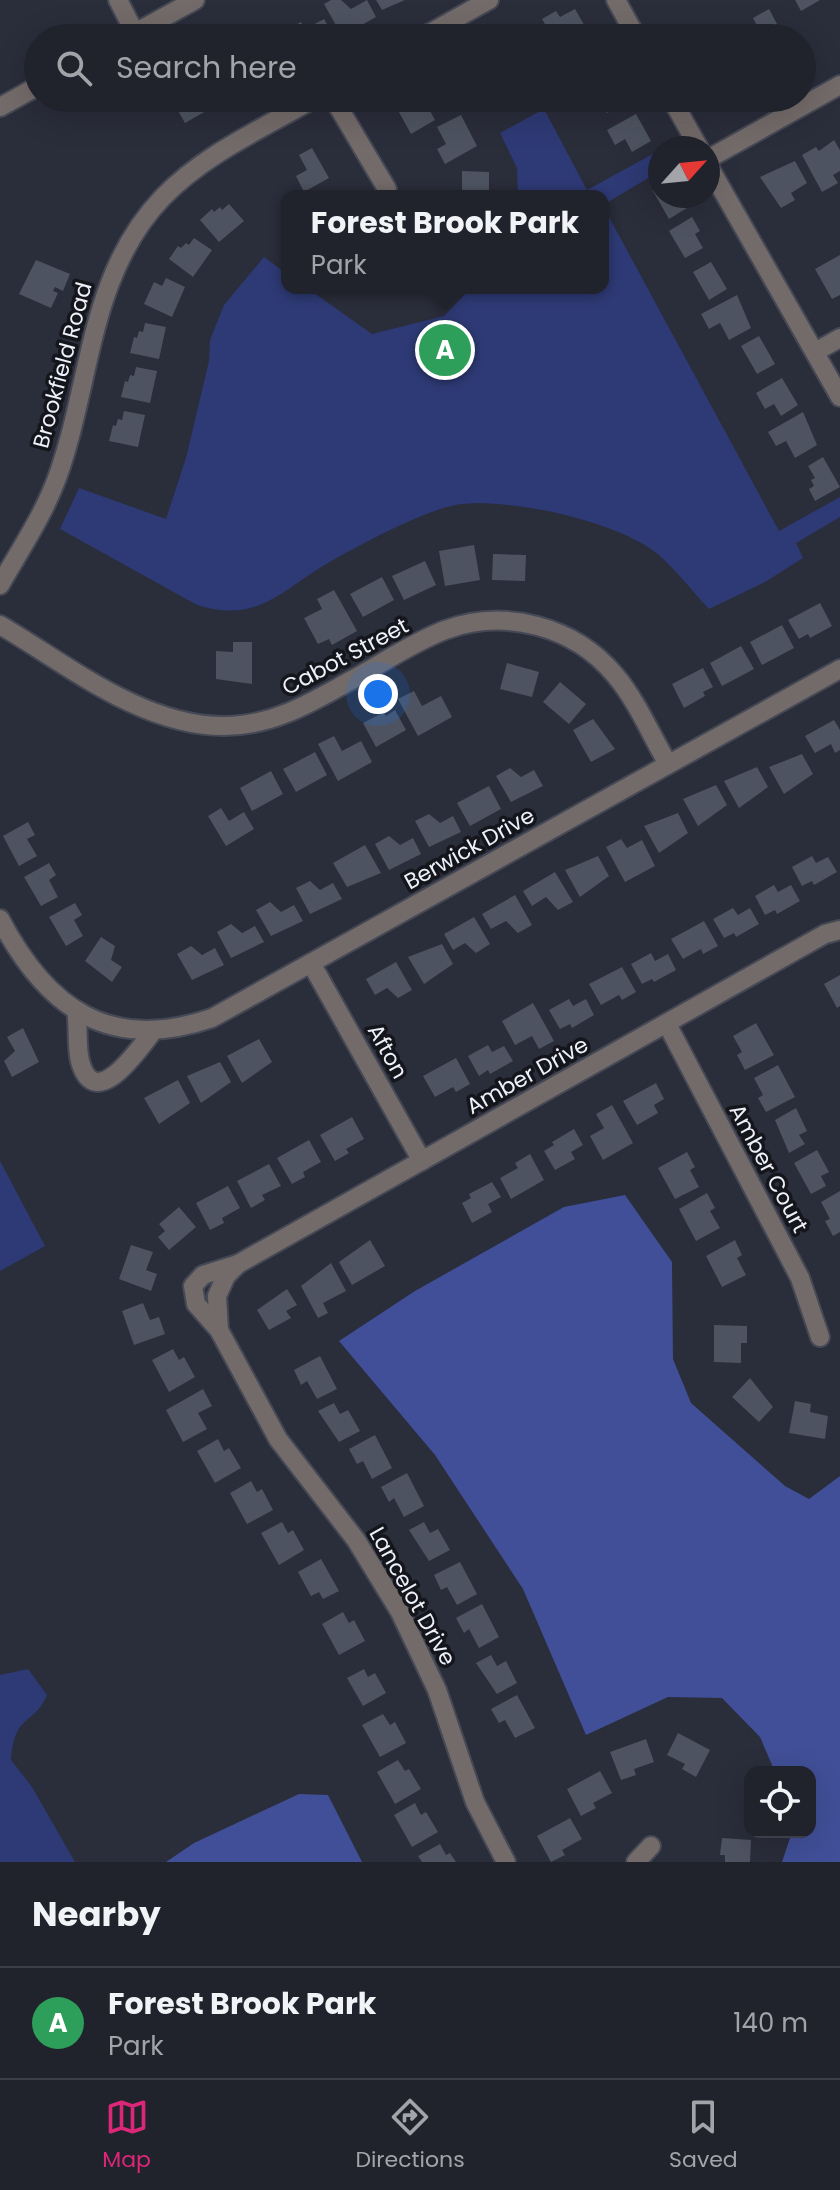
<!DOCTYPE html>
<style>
:root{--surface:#20222c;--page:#2d2f38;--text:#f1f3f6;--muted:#a2a4a9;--line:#3d3f48;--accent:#db2777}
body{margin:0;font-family:Poppins,sans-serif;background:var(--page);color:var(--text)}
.controls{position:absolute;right:24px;bottom:24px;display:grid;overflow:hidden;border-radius:16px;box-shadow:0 8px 32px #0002}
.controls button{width:72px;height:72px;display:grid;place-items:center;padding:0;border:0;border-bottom:2px solid var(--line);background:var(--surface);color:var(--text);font:40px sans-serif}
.compass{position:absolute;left:648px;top:136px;width:72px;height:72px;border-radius:50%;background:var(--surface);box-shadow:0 8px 32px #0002;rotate:63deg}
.you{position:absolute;left:378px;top:694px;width:28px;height:28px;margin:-20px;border:6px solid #fff;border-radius:50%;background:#1a73e8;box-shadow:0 0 0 12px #1a73e833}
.badge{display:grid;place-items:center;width:52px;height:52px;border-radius:50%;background:var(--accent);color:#fff;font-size:26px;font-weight:700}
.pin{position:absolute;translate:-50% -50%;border:4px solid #fff;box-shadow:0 2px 8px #0006}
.popup{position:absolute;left:281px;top:190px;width:328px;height:104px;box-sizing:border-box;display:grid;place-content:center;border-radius:16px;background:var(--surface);filter:drop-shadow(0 2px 6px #0005);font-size:26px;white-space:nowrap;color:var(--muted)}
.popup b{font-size:30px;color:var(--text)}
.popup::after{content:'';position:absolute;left:50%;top:100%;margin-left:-16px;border:16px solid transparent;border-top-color:var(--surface)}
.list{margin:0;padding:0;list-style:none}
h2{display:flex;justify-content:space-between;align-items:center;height:104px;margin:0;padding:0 32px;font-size:34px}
h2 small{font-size:26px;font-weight:400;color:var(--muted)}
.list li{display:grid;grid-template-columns:52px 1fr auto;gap:24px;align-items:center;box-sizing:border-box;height:112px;padding:0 32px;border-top:2px solid var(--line)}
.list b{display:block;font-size:30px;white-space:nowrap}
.list p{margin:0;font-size:26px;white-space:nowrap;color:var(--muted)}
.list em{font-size:26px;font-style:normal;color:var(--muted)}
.icon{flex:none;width:44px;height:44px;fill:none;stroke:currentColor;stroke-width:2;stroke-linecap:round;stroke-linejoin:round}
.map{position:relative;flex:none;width:840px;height:1862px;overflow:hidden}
.search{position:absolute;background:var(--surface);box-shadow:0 8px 32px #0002;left:24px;right:24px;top:24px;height:88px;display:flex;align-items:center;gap:20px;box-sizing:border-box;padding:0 28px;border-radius:44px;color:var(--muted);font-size:30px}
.sheet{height:216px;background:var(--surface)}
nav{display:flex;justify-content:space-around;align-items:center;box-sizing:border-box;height:112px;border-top:2px solid var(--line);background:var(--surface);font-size:22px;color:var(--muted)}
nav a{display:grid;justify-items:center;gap:4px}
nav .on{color:var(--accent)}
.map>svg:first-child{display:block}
</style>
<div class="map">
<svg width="840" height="1862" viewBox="0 0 840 1862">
<rect width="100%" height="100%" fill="#2a2d3a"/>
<g fill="#2e3a75">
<polygon points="544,109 587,190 660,150 660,171 603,205 603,196 518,196 517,168 500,133"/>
<path d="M603,206L779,531L840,497V517L796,543L803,558L765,582L709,609C692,591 677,571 659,555C618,521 514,499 462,504C430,507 357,546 328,563C280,591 258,624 197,605L60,529L79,488L166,519L186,458L209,361L210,340L224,305L264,257L287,274V288H307L372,334L444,316L471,288H603Z"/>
<polygon points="0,1161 45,1246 0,1271"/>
<path d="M28,1669L47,1695C33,1727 15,1712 11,1760L32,1787L75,1862H0V1675Z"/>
</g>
<g fill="#404f97">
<polygon points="625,1195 672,1262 673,1359 691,1403 785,1486 809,1499 840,1476 840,1862 782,1862 792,1832 810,1832 810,1772 775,1772 760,1737 722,1698 668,1697 586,1735 523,1589 435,1455 339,1341 415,1291 564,1207"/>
<polygon points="299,1794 328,1795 362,1862 166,1862 194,1843"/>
</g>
<g fill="#4e5361">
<polygon points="331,0 341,0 351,9 367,0 376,17 342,36 324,4"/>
<polygon points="376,0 405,0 382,10"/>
<polygon points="795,0 820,0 801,11"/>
<polygon points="575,9 586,28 569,38 553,38 542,19 556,11 560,17"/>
<polygon points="769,9 777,24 761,33 753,18"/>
<polygon points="324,19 335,38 291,38 286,30 301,22 304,28 309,27"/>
<polygon points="537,30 542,38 523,38"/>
<polygon points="171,98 211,98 215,106 185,123"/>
<polygon points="403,98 423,98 435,120 411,134 394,103"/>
<polygon points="599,98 625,98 627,102 607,113"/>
<polygon points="636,114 651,141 632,152 625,139 615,145 607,130"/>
<polygon points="461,115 477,146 445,164 437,149 446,144 437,127"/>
<polygon points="834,140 840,150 840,171 833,175 838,183 822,192 802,155 816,147 819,151"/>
<polygon points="312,148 329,178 304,192 296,176 307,170 299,155"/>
<polygon points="795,161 807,183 791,193 795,200 781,208 760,177"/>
<polygon points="462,171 489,172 489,196 452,196 452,190 462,191"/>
<polygon points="660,187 660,196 680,196 687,208 669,219 653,191"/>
<polygon points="229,204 244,221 219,242 200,220 212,209 214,212 220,207 222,210"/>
<polygon points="692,217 700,231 695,234 703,248 685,258 669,231"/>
<polygon points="194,238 212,250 193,277 169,259 178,246 181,248 186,243 189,245"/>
<polygon points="840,255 840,295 832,299 815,269"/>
<polygon points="36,260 70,274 63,291 55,287 53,291 58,293 51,308 19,294"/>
<polygon points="711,262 727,289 709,300 693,272"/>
<polygon points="166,278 185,287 172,317 144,304 154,282 162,286"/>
<polygon points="388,288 414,288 414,289 389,294"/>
<polygon points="737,295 751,328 729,340 720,323 709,329 701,314"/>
<polygon points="145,323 166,327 159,359 130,353 134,337 137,338 139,331 143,332"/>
<polygon points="759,336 775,364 757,374 741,346"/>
<polygon points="136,367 157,371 150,403 121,397 125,381 128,382 130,375 134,376"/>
<polygon points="782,378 798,405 781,416 774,404 765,409 756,393"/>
<polygon points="124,411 145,415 138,447 109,441 113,425 116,426 118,419 122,420"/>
<polygon points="803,412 817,445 795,458 786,441 776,446 768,432"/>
<polygon points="823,457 840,487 815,501 809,489 814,486 811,480 815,478 808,466"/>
<polygon points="474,545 480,580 445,586 439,551"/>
<polygon points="493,554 526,555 525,581 492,580"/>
<polygon points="425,561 436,585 404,600 392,576"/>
<polygon points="382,577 394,600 363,617 350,594"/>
<polygon points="334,590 357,631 332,645 329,639 318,644 304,618 322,609 317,599"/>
<polygon points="820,603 832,626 810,638 808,634 799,639 788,620"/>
<polygon points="782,625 794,648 762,665 750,642"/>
<polygon points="233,642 252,642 252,684 216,679 216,651 233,652"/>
<polygon points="741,646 754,669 722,686 710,663"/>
<polygon points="507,663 539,672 532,697 500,689"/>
<polygon points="703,668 713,687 703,692 705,696 684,708 672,684"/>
<polygon points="560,682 586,704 569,724 543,702"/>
<polygon points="414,691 422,706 441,696 452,717 418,736 398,699"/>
<polygon points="395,710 406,730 376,747 363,723 384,712 386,716"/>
<polygon points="593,719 615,749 591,762 573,730"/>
<polygon points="834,720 840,730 840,750 835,753 831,744 815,753 805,736"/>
<polygon points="334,736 342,751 361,741 372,762 338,781 318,744"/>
<polygon points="315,752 327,775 296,792 283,769"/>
<polygon points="802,754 813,774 784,794 769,767"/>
<polygon points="757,767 768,787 739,808 724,781"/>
<polygon points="510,768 521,777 534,770 543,786 511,802 496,776"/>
<polygon points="271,771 283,794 252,811 240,788"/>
<polygon points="716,785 727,805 698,826 683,799"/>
<polygon points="489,786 501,809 470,826 457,803"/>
<polygon points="221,808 229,821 244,812 254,829 226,846 208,816"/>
<polygon points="678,813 688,833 659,853 644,826"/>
<polygon points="429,814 440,823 453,816 461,832 429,847 415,821"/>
<polygon points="28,822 35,835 27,839 37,856 19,866 3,836"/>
<polygon points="389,836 400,845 413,838 421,854 389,870 375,844"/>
<polygon points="621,839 627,848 642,840 655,866 625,882 606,847"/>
<polygon points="365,845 381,873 347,887 333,863"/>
<polygon points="598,856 609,876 580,897 565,870"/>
<polygon points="812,856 816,863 828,857 837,872 814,885 812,881 802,886 792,867"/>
<polygon points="49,863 56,875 49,880 58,897 41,906 24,877"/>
<polygon points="555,872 573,902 558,910 546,897 532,906 523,891"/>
<polygon points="310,881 320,890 333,883 342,899 310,914 296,888"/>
<polygon points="774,885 778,892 791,885 800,901 777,914 775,910 765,915 755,896"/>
<polygon points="515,895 532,925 518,933 506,921 491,929 482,914"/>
<polygon points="270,902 281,912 294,905 303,921 271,936 256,910"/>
<polygon points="75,903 82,915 74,920 83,936 66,946 49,917"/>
<polygon points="733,908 738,915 750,908 759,924 736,937 734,933 724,938 713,919"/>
<polygon points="474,917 490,944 476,953 465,943 453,950 444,934"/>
<polygon points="704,921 718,946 703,954 701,949 683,959 671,939"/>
<polygon points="231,924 242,933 255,926 264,942 231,958 217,932"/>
<polygon points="101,937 115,946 111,960 122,967 112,982 85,961"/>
<polygon points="442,944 453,964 424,984 408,957"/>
<polygon points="191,946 202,955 215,948 224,965 192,980 177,954"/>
<polygon points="651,953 655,961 668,954 676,970 654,982 652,979 642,984 631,964"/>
<polygon points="396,962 412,990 398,998 387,988 375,995 366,979"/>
<polygon points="622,967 636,992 622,1000 619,995 601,1005 589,984"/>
<polygon points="840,975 840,1006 837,1008 824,984"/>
<polygon points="569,999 573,1006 586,999 594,1015 572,1028 570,1024 560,1029 549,1010"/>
<polygon points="533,1003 554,1041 539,1049 532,1036 515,1045 502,1021"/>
<polygon points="756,1023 774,1055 745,1070 737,1055 742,1052 733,1036"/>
<polygon points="23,1028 39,1062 12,1077 4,1061 15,1051 7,1037"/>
<polygon points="259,1039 272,1062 242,1083 227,1056"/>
<polygon points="488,1045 492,1052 504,1046 513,1061 490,1074 488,1070 479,1076 468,1056"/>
<polygon points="456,1058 470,1084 456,1092 453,1087 435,1097 423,1076"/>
<polygon points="220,1062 231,1082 201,1103 187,1076"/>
<polygon points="778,1065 795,1097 766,1112 758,1098 763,1095 754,1078"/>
<polygon points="178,1080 190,1103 159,1124 144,1098"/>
<polygon points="656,1083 664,1099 654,1105 658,1113 637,1125 623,1101"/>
<polygon points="612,1105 633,1143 603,1160 590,1136 604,1128 596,1114"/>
<polygon points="796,1108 807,1131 799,1135 805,1144 789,1153 775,1120"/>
<polygon points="352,1117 364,1139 346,1149 349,1153 335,1161 320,1135"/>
<polygon points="574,1129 583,1145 571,1152 575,1159 555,1170 544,1151 554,1145 552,1142"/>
<polygon points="309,1140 321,1162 303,1172 305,1177 292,1184 277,1158"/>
<polygon points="817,1150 829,1172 821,1176 826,1186 811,1194 794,1163"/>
<polygon points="687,1152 695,1167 690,1170 699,1187 675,1199 658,1168"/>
<polygon points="530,1154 544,1180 511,1199 500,1178 518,1168 515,1163"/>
<polygon points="269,1164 281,1186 262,1195 265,1200 251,1208 237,1181"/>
<polygon points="492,1182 501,1197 488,1204 492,1212 472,1223 462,1203 471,1198 469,1194"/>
<polygon points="228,1186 240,1208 222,1218 224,1223 210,1230 196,1203"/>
<polygon points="840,1191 840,1232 833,1236 825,1221 830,1219 821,1202"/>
<polygon points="707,1193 715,1208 710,1211 720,1228 696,1241 679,1209"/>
<polygon points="179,1207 196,1227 169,1250 158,1237 165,1231 159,1224"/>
<polygon points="370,1240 385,1266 352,1285 339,1262"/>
<polygon points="735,1240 742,1255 737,1258 746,1275 722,1287 706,1256"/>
<polygon points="131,1245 153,1252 146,1270 157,1274 151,1291 119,1279"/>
<polygon points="331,1263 346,1291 323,1303 328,1313 318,1318 301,1286"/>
<polygon points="287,1289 297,1305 286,1311 291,1318 269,1330 257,1310"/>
<polygon points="143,1303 150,1320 159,1317 165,1334 134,1345 122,1311"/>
<polygon points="714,1325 747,1326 747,1343 741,1343 741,1363 714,1362"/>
<polygon points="173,1349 179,1360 184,1357 195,1377 169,1392 152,1360"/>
<polygon points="320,1356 337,1389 317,1399 307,1381 301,1385 294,1370"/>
<polygon points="750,1378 773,1407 759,1422 732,1397"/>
<polygon points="203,1389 212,1406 198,1413 207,1429 183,1442 166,1410"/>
<polygon points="795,1401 811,1404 810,1412 828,1416 825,1439 789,1433"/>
<polygon points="334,1403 340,1414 348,1410 360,1431 339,1442 318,1411"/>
<polygon points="375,1435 392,1468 372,1479 363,1461 357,1464 349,1449"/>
<polygon points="218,1439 224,1451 229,1448 241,1468 215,1483 197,1451"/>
<polygon points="407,1473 424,1506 404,1517 394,1498 389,1502 381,1487"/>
<polygon points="251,1481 257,1492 262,1489 273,1510 247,1524 230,1493"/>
<polygon points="282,1522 288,1533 293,1530 304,1550 279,1565 261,1533"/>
<polygon points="424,1522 430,1533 438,1529 450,1550 429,1561 409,1530"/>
<polygon points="321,1559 339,1591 323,1599 319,1592 311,1596 298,1572"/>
<polygon points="460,1562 477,1594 457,1605 447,1587 441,1590 434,1575"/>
<polygon points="482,1604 499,1637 479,1648 469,1629 464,1633 456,1618"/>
<polygon points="343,1612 349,1623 354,1620 365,1641 339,1655 322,1624"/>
<polygon points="491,1655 497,1666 506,1661 517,1683 497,1694 476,1663"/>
<polygon points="364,1669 368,1677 375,1673 386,1693 363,1706 347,1678"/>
<polygon points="517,1695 535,1728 515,1738 505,1720 499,1723 491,1709"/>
<polygon points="383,1714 390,1725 395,1722 406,1743 380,1757 362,1725"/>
<polygon points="678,1733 710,1750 696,1777 682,1769 685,1764 667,1755"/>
<polygon points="646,1739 654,1762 634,1769 636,1775 621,1780 610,1752"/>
<polygon points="398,1760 405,1771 409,1769 421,1789 395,1804 377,1772"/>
<polygon points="600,1771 612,1793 593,1803 596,1808 581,1816 567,1789"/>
<polygon points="415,1803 421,1815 426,1812 438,1832 412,1847 394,1815"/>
<polygon points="570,1818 582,1839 562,1850 565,1855 551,1862 537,1836"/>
<polygon points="722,1838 751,1840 750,1862 725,1862 725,1855 720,1855"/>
<polygon points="440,1844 446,1855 450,1853 456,1862 422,1862 418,1856"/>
</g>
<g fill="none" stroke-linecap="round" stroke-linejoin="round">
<g stroke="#454855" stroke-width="22">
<g id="minor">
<polyline points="118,0 135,33"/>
<polyline points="616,0 637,38"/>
<polyline points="126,38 195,0"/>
<polyline points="421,38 489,0"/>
<polyline points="333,98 387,189"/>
<polyline points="671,98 699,148"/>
<polyline points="0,107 38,86"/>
<polyline points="708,159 840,85"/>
<polyline points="708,165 840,397"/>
<polyline points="815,352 840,338"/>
<path d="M0,585C20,550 43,516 57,478C92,382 88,275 163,197C206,153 262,129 315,98"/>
<path d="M0,625C68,665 142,726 224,726C271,726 309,704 348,682C380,665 411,643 445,630C505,608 574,626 615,675C637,701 651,735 668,764"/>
<path d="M0,919C47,1009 110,1053 212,1018L840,669"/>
<polyline points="311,963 422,1161"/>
<path d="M76,1010C79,1026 76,1045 80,1061C95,1116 140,1047 154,1030"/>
<polyline points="667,1024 800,1278 820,1337"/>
<polyline points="219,1330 196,1304 193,1286 203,1275 238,1264"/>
<polyline points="506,1862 475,1802 437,1690 400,1612 356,1540 278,1439 219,1330 217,1296 226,1276 238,1264 825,934 840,930"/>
<polyline points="636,1862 651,1846"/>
</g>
</g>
<use href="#minor" stroke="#736b69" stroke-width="18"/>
</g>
<g text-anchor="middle" stroke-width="7" stroke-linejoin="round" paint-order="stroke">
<g font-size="22" fill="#eef1fa" stroke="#14161c">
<text transform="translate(62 365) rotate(-75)" y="8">Brookfield Road</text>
<text transform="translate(345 656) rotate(-28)" y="8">Cabot Street</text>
<text transform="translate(469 848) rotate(-29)" y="8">Berwick Drive</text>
<text transform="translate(388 1051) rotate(61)" y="8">Afton</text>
<text transform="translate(527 1075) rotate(-29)" y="8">Amber Drive</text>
<text transform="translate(769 1168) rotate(62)" y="8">Amber Court</text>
<text transform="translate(413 1596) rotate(61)" y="8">Lancelot Drive</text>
</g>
</g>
</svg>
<div class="controls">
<button><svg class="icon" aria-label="locate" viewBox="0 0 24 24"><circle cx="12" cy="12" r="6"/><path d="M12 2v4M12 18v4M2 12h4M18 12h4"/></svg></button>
</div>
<svg class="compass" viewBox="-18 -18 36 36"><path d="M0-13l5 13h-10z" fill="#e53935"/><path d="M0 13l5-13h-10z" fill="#a2a4a9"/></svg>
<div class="you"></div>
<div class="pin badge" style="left:445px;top:350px;background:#2e9e5b">A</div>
<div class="popup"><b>Forest Brook Park</b>Park</div>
<div class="search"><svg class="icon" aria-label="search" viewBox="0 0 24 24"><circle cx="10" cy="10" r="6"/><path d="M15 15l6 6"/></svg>Search here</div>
</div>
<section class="sheet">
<h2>Nearby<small></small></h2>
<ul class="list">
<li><span class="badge" style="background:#2e9e5b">A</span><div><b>Forest Brook Park</b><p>Park</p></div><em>140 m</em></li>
</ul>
</section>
<nav>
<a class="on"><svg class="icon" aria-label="map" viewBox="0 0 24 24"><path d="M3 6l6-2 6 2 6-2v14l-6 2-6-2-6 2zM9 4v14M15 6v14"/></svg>Map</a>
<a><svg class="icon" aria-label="directions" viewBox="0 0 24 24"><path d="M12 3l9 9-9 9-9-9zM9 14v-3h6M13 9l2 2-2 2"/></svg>Directions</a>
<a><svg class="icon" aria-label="saved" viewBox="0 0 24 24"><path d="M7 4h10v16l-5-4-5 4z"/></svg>Saved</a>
</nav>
